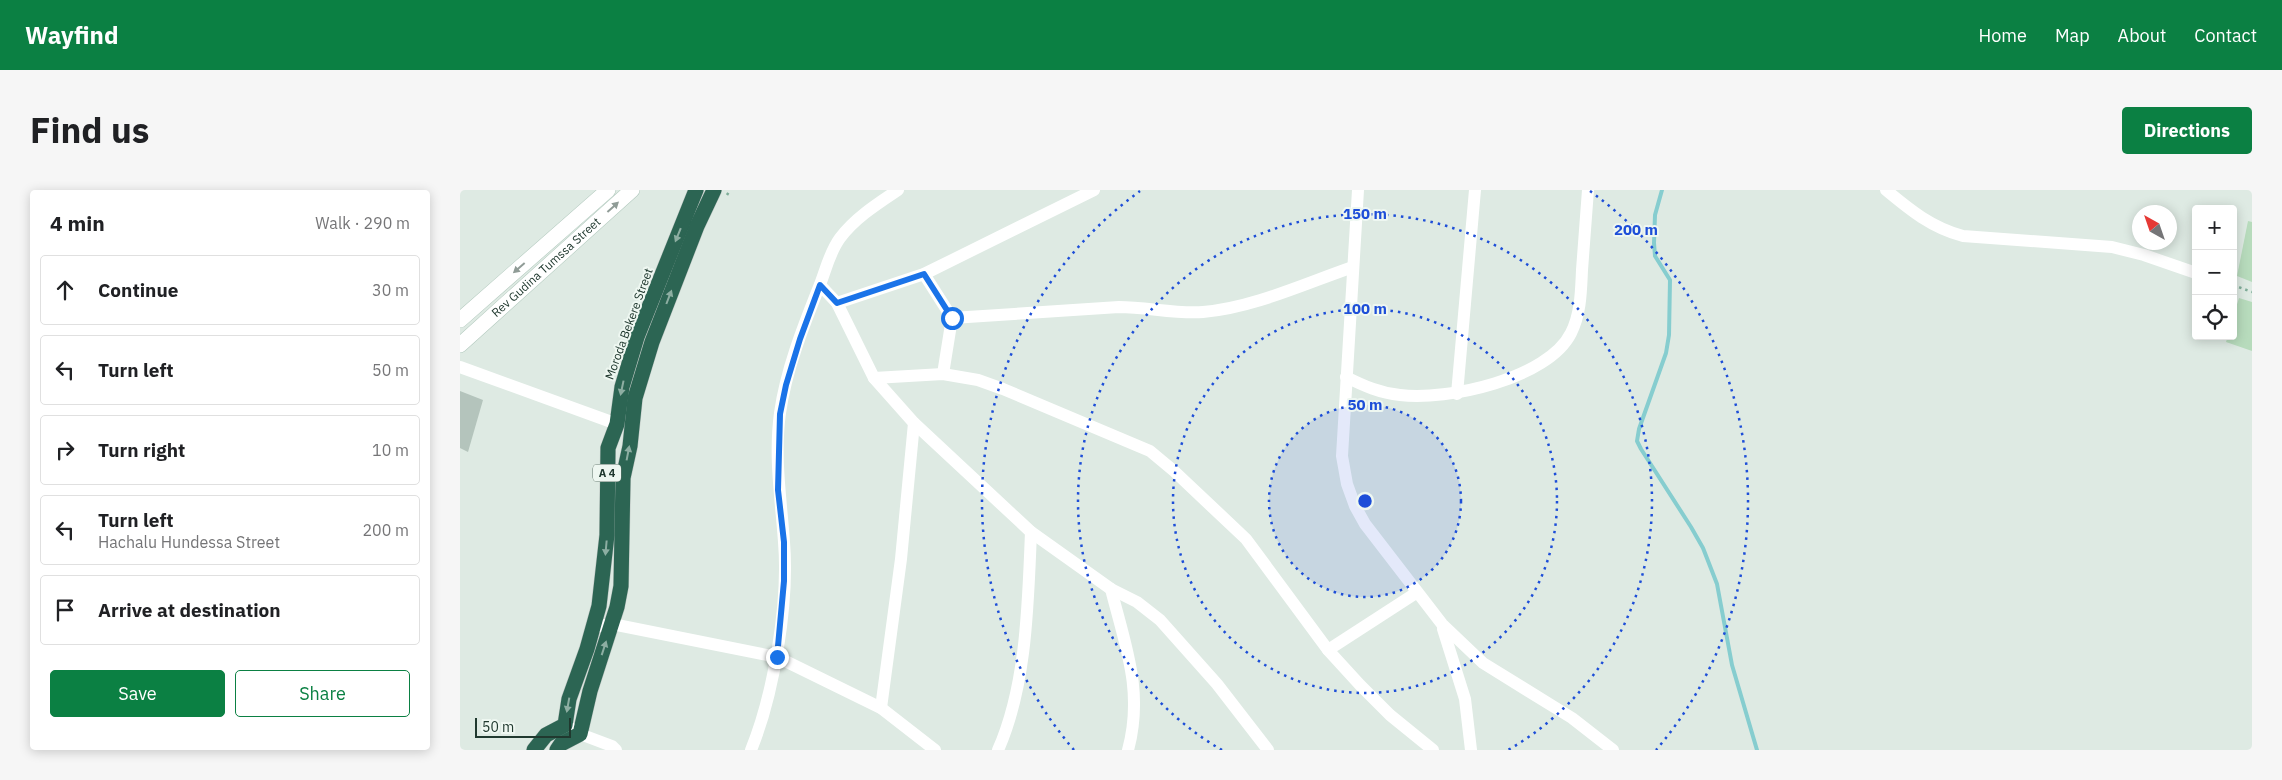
<!DOCTYPE html>
<meta charset="utf-8">
<style>
:root{--surface:#fff;--page:#f6f6f6;--text:#202124;--muted:#757577;--line:#e0e0e0;--accent:#0b8043}
body{margin:0;font-family:"IBM Plex Sans",sans-serif;background:var(--page);color:var(--text)}
.controls{position:absolute;right:15px;top:15px;display:grid;overflow:hidden;border-radius:5px;box-shadow:0 2px 12px #0003}
.controls button{width:45px;height:45px;display:grid;place-items:center;padding:0;border:0;border-bottom:1px solid var(--line);background:var(--surface);color:var(--text);font:25px sans-serif}
.compass{position:absolute;left:1672px;top:15px;width:45px;height:45px;border-radius:50%;background:var(--surface);box-shadow:0 2px 12px #0003;rotate:320deg}
.scale{position:absolute;left:15px;bottom:12px;width:96px;box-sizing:border-box;padding-left:5px;border:2px solid #20392f;border-top:0;font-size:14px;line-height:18px;white-space:nowrap;color:#20392f;-webkit-text-stroke:4px #eef7f1;paint-order:stroke}
.stop{position:absolute;width:15px;height:15px;margin:-11px;border:4px solid #1a73e8;border-radius:50%;background:#fff}
.stop.end{background:#1a73e8;border-color:#fff;box-shadow:0 1px 5px #0008}
.list{margin:0;padding:0;list-style:none}
h2{display:flex;justify-content:space-between;align-items:center;height:65px;margin:0;padding:0 20px;font-size:21px}
h2 small{font-size:16px;font-weight:400;color:var(--muted)}
.list li{display:grid;grid-template-columns:32px 1fr auto;gap:15px;align-items:center;box-sizing:border-box;height:70px;margin:0 10px 10px;padding:0 10px;border:1px solid var(--line);border-radius:5px}
.list b{display:block;font-size:19px;white-space:nowrap}
.list p{margin:0;font-size:16px;white-space:nowrap;color:var(--muted)}
.list em{font-size:16px;font-style:normal;color:var(--muted)}
.actions{display:flex;gap:10px;padding:15px 20px}
.actions a{flex:1;padding:11px 0;border:1px solid var(--accent);border-radius:5px;text-align:center;font-size:18px;color:var(--accent)}
.actions .main{background:var(--accent);color:#fff}
.icon{flex:none;width:28px;height:28px;fill:none;stroke:currentColor;stroke-width:2;stroke-linecap:round;stroke-linejoin:round}
.map{position:relative;flex:none;width:1792px;height:560px;overflow:hidden;border-radius:5px}
header{display:flex;align-items:center;gap:30px;box-sizing:border-box;height:70px;padding:0 25px;background:var(--accent);color:#fff}
header strong{font-size:24px}
nav{display:flex;gap:28px;margin-inline-start:auto;font-size:18px}
.intro{display:flex;align-items:center;justify-content:space-between;box-sizing:border-box;height:120px;padding:0 30px}
h1{margin:0;font-size:35px}
.button{padding:12px 22px;border-radius:5px;background:var(--accent);color:#fff;font-size:18px;font-weight:700}
main{display:flex;gap:30px;padding:0 30px}
aside{flex:1;background:var(--surface);border-radius:5px;box-shadow:0 2px 12px #0003}
.map>svg:first-child{display:block}
</style>
<header>
<strong>Wayfind</strong>
<nav><a>Home</a><a>Map</a><a>About</a><a>Contact</a></nav>
</header>
<div class="intro"><h1>Find us</h1><a class="button">Directions</a></div>
<main>
<aside>
<h2>4 min<small>Walk · 290 m</small></h2>
<ul class="list">
<li><svg class="icon" aria-label="ahead" viewBox="0 0 24 24"><path d="M12 20V5M6 11l6-6 6 6"/></svg><div><b>Continue</b></div><em>30 m</em></li>
<li><svg class="icon" aria-label="left" viewBox="0 0 24 24"><path d="M17 20v-9H6M10 6l-5 5 5 5"/></svg><div><b>Turn left</b></div><em>50 m</em></li>
<li><svg class="icon" aria-label="right" viewBox="0 0 24 24"><path d="M7 20v-9h11M14 6l5 5-5 5"/></svg><div><b>Turn right</b></div><em>10 m</em></li>
<li><svg class="icon" aria-label="left" viewBox="0 0 24 24"><path d="M17 20v-9H6M10 6l-5 5 5 5"/></svg><div><b>Turn left</b><p>Hachalu Hundessa Street</p></div><em>200 m</em></li>
<li><svg class="icon" aria-label="arrive" viewBox="0 0 24 24"><path d="M6 21V4h12l-3 4 3 4H6"/></svg><div><b>Arrive at destination</b></div></li>
</ul>
<div class="actions"><a class="main">Save</a><a>Share</a></div>
</aside>
<div class="map">
<svg width="1792" height="560" viewBox="0 0 1792 560">
<rect width="100%" height="100%" fill="#deeae3"/>
<g fill="#b7dbbc">
<polygon points="1788,31 1792,32 1792,92 1777,86"/>
<polygon points="1779,108 1792,112 1792,161 1766,152 1768,146 1773,146 1773,127"/>
</g>
<g fill="none" stroke-linecap="round" stroke-linejoin="round">
<polyline stroke="#86cdcf" stroke-width="4" points="1202,0 1195,25 1194,53 1195,66 1210,90 1209,145 1206,163 1179,239 1177,251 1181,259 1231,337 1243,358 1257,394 1272,475 1297,560"/>
</g>
<polygon fill="#b4c4bc" points="0,201 23,210 8,262 0,258"/>
<g fill="none" stroke-linecap="round" stroke-linejoin="round">
<g stroke="#b2c9be" stroke-width="16">
<g id="secondary">
<polyline points="0,130 148,0"/>
<path id="s1" d="M0,155L172,0"/>
</g>
</g>
<g stroke="#bcc4c1" stroke-width="16">
<g id="highway">
<polyline points="74,560 86,545 105,535 109,509 127,459 139,416 147,345 148,258 157,234 162,197 177,147 236,0"/>
<polyline points="97,560 101,554 120,544 130,501 157,417 161,396 163,288 170,256 175,208 192,152 237,36 254,0"/>
</g>
</g>
<g stroke="#7fad99" stroke-width="2.5" stroke-dasharray="2.5 4" stroke-linecap="butt">
<polyline points="267,5 270,0"/>
<polyline points="1773,95 1792,102"/>
</g>
<g stroke="#fff" stroke-width="12">
<polyline points="898,0 882,266 887,294 895,316 905,334 982,434 1023,473 1112,528 1153,560"/>
<path d="M1426,0C1450,20 1472,38 1503,46L1652,57L1684,65L1736,83"/>
<polyline points="464,84 492,128 483,184"/>
<polyline points="360,95 377,113 414,188 454,233 571,342 651,399 677,412 700,430 757,494 808,560"/>
<polyline points="377,113 464,84 634,0"/>
<path d="M492,128L659,117C687,117 715,124 743,122C793,118 846,93 893,77"/>
<polyline points="0,177 157,234"/>
<path d="M886,187C904,196 920,203 940,205C987,211 1088,189 1111,143C1121,123 1121,101 1122,80C1124,53 1126,27 1128,0"/>
<polyline points="414,188 483,184 518,190 543,199 690,261 714,281 786,349 868,460 900,495 930,525 973,560"/>
<polyline points="997,204 1015,0"/>
<path d="M651,399C665,455 684,501 668,560"/>
<polyline points="135,437 152,434 317,467 421,518 475,560"/>
<polyline points="983,439 1005,509 1011,560"/>
<polyline points="868,460 956,403"/>
<polyline points="421,518 441,369 454,233"/>
<polyline points="105,535 120,544 152,556 156,560"/>
<path d="M291,560C314,504 329,412 324,352C321,309 314,267 320,223C326,180 343,137 359,97C366,80 369,63 380,48C395,28 417,14 438,0"/>
<path d="M538,560C567,495 568,412 571,342"/>
</g>
<use href="#secondary" stroke="#fff" stroke-width="15"/>
<use href="#highway" stroke="#2c6553" stroke-width="15"/>
</g>
<defs><path id="oneway-solid" d="M-6-.8H1V-3.2L6.5 0L1 3.2V.8H-6Z" transform="scale(1.25)"/></defs>
<g fill="#909c97">
<use href="#oneway-solid" transform="translate(153 17) rotate(-42)"/>
<use href="#oneway-solid" transform="translate(59 78) rotate(139)"/>
</g>
<g fill="#8daea2">
<use href="#oneway-solid" transform="translate(218 45) rotate(112)"/>
<use href="#oneway-solid" transform="translate(209 107) rotate(-69)"/>
<use href="#oneway-solid" transform="translate(162 198) rotate(102)"/>
<use href="#oneway-solid" transform="translate(168 263) rotate(-79)"/>
<use href="#oneway-solid" transform="translate(146 358) rotate(95)"/>
<use href="#oneway-solid" transform="translate(144 458) rotate(-72)"/>
<use href="#oneway-solid" transform="translate(108 515) rotate(100)"/>
</g>
<g fill="none" stroke-linecap="round" stroke-linejoin="round">
<polyline stroke="#1a73e8" stroke-width="6" points="317,467 324,391 324,352 318,300 320,224 326,195 340,149 360,95 377,113 464,84 492,128"/>
</g>
<circle cx="905" cy="311" r="96" fill="#1d4ed8" fill-opacity=".12"/>
<g fill="none" stroke="#1d4ed8" stroke-width="2.5" stroke-dasharray="2.5 5">
<circle cx="905" cy="311" r="96"/>
<circle cx="905" cy="311" r="192"/>
<path d="M762 560A287 287 0 1 1 1048 560"/>
<path d="M614 560A383 383 0 0 1 680 1M1130 1A383 383 0 0 1 1196 560"/>
</g>
<g text-anchor="middle" stroke-width="4" stroke-linejoin="round" paint-order="stroke">
<rect fill="#eef7f1" stroke="#5e7269" stroke-width="1" x="133" y="274.5" width="28" height="17" rx="4"/>
<g font-size="11" font-weight="bold" fill="#20392f">
<text x="147" y="287">A 4</text>
</g>
<g font-size="12" fill="#20392f" stroke="#eef7f1">
<text dy="4" stroke="none"><textPath href="#s1" startOffset="116">Rev Gudina Tumssa Street</textPath></text>
<text transform="translate(169 134) rotate(-70)" y="4">Moroda Bekere Street</text>
</g>
</g>
<circle cx="905" cy="311" r="8" fill="#1d4ed8" stroke="#eef7f1" stroke-width="2.5"/>
<g font-size="15" text-anchor="middle" font-weight="bold" fill="#1d4ed8" stroke="#eef7f1" stroke-width="4" stroke-linejoin="round" paint-order="stroke">
<text x="905" y="29">150 m</text>
<text x="1176" y="45">200 m</text>
<text x="905" y="124">100 m</text>
<text x="905" y="220">50 m</text>
</g>
</svg>
<div class="controls">
<button>+</button>
<button>−</button>
<button><svg class="icon" aria-label="locate" viewBox="0 0 24 24"><circle cx="12" cy="12" r="6"/><path d="M12 2v4M12 18v4M2 12h4M18 12h4"/></svg></button>
</div>
<svg class="compass" viewBox="-18 -18 36 36"><path d="M0-13l5 13h-10z" fill="#e53935"/><path d="M0 13l5-13h-10z" fill="#757577"/></svg>
<div class="scale">50 m</div>
<div class="stop" style="left:492px;top:128px"></div>
<div class="stop end" style="left:317px;top:467px"></div>
</div>
</main>
